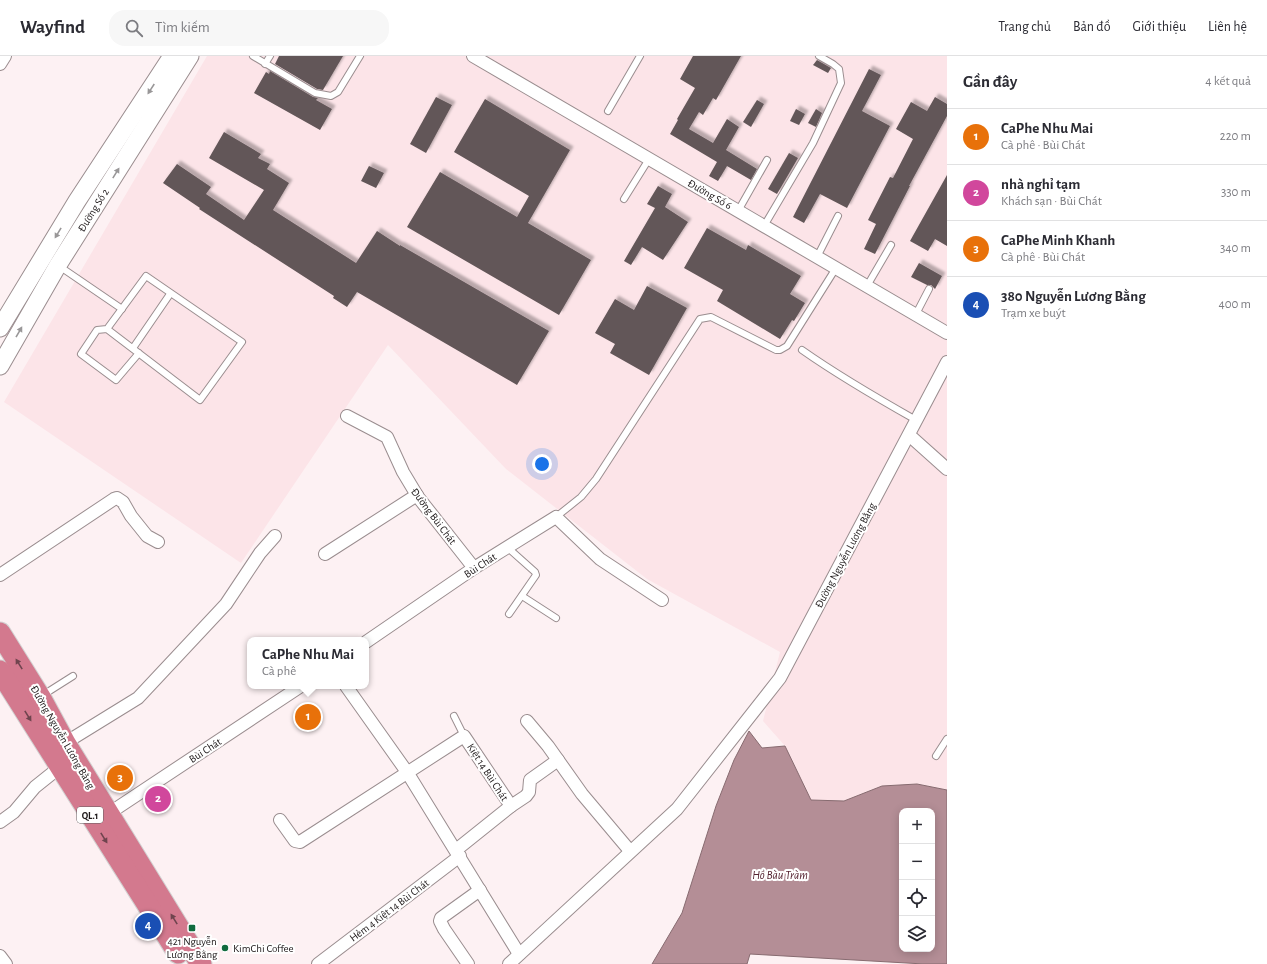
<!DOCTYPE html>
<html lang="vi">
<meta charset="utf-8">
<style>
:root{--surface:#fff;--page:#f7f7f7;--text:#2b2b33;--muted:#7c7c81;--line:#e1e1e2;--accent:#106b3e}
body{margin:0;font-family:"Alegreya Sans",sans-serif;background:var(--page);color:var(--text)}
.controls{position:absolute;right:12px;bottom:12px;display:grid;overflow:hidden;border-radius:8px;box-shadow:0 2px 10px #0003}
.controls button{width:36px;height:36px;display:grid;place-items:center;padding:0;border:0;border-bottom:1px solid var(--line);background:var(--surface);color:var(--text);font:20px sans-serif}
.you{position:absolute;left:542px;top:408px;width:14px;height:14px;margin:-10px;border:3px solid #fff;border-radius:50%;background:#1a73e8;box-shadow:0 0 0 6px #1a73e833}
.badge{display:grid;place-items:center;width:26px;height:26px;border-radius:50%;background:var(--accent);color:#fff;font-size:13px;font-weight:700}
.pin{position:absolute;translate:-50% -50%;border:2px solid #fff;box-shadow:0 1px 4px #0006}
.popup{position:absolute;left:247px;top:581px;width:122px;height:52px;box-sizing:border-box;display:grid;place-content:center;border-radius:8px;background:var(--surface);filter:drop-shadow(0 1px 3px #0005);font-size:13px;white-space:nowrap;color:var(--muted)}
.popup b{font-size:15px;color:var(--text)}
.popup::after{content:'';position:absolute;left:50%;top:100%;margin-left:-8px;border:8px solid transparent;border-top-color:var(--surface)}
.list{margin:0;padding:0;list-style:none}
h2{display:flex;justify-content:space-between;align-items:center;height:52px;margin:0;padding:0 16px;font-size:17px}
h2 small{font-size:13px;font-weight:400;color:var(--muted)}
.list li{display:grid;grid-template-columns:26px 1fr auto;gap:12px;align-items:center;box-sizing:border-box;height:56px;padding:0 16px;border-top:1px solid var(--line)}
.list b{display:block;font-size:15px;white-space:nowrap}
.list p{margin:0;font-size:13px;white-space:nowrap;color:var(--muted)}
.list em{font-size:13px;font-style:normal;color:var(--muted)}
.icon{flex:none;width:22px;height:22px;fill:none;stroke:currentColor;stroke-width:2;stroke-linecap:round;stroke-linejoin:round}
.map{position:relative;flex:none;width:947px;height:908px;overflow:hidden}
header{display:flex;align-items:center;gap:24px;box-sizing:border-box;height:56px;padding:0 20px;background:var(--surface);border-bottom:1px solid var(--line)}
header strong{font-size:19px}
nav{display:flex;gap:22px;margin-inline-start:auto;font-size:14px}
.search{width:280px;height:36px;background:var(--page);display:flex;align-items:center;gap:10px;box-sizing:border-box;padding:0 14px;border-radius:16px;color:var(--muted);font-size:15px}
main{display:flex}
aside{flex:1;background:var(--surface)}
.map>svg:first-child{display:block}
</style>
<header>
<strong>Wayfind</strong>
<div class="search"><svg class="icon" aria-label="search" viewBox="0 0 24 24"><circle cx="10" cy="10" r="6"/><path d="M15 15l6 6"/></svg>Tìm kiếm</div>
<nav><a>Trang chủ</a><a>Bản đồ</a><a>Giới thiệu</a><a>Liên hệ</a></nav>
</header>
<main>
<div class="map">
<svg width="947" height="908" viewBox="0 0 947 908">
<defs>
<filter id="shadow"><feDropShadow dx="3.5" dy="-3.5" stdDeviation="1" flood-color="#0004"/></filter>
</defs>
<rect width="100%" height="100%" fill="#fdf1f3"/>
<polygon fill="#fce4e8" points="207,0 947,0 947,734 917,728 882,730 844,745 811,744 785,690 763,665 780,596 647,523 506,413 388,289 241,507 4,346"/>
<path fill="#b48e96" stroke="#876b70" fill-rule="evenodd" d="M749,675L762,692L785,690L811,744L844,745L882,730L917,728L947,734V908H924L750,898L747,908H652L682,857L716,750L734,704ZM902,755H932V893H902Z"/>
<g fill="#625658" filter="url(#shadow)">
<polygon points="279,0 343,0 323,34 317,33 275,8"/>
<polygon points="693,0 741,0 716,44 713,42 703,59 699,56 689,73 713,87 727,63 739,71 726,94 757,113 751,124 727,110 718,125 709,120 717,106 670,78 678,64 677,63 695,32 680,23"/>
<polygon points="817,4 831,12 828,17 813,9"/>
<polygon points="869,13 881,19 862,55 890,70 847,152 820,138 804,167 793,161"/>
<polygon points="270,15 313,41 318,42 316,44 332,53 320,74 254,37 266,16 269,18"/>
<polygon points="436,41 452,49 426,97 410,88"/>
<polygon points="935,41 947,48 947,60 909,130 910,130 875,198 864,193 876,168 868,164 890,121 893,122 913,83 896,73 911,46 927,55"/>
<polygon points="485,43 570,94 528,167 591,204 559,259 407,171 440,116 517,161 529,140 454,96"/>
<polygon points="757,44 764,48 751,71 743,66"/>
<polygon points="796,53 805,58 799,69 790,65"/>
<polygon points="816,53 822,57 816,71 808,67"/>
<polygon points="224,76 261,98 258,102 270,108 267,113 289,127 273,154 356,207 377,175 400,190 400,189 549,275 517,329 357,236 347,251 333,242 334,240 199,153 200,152 163,127 177,108 211,131 206,138 244,164 264,134 209,102"/>
<polygon points="789,97 798,102 777,138 768,133"/>
<polygon points="369,110 384,117 376,132 361,125"/>
<polygon points="947,119 947,190 935,183 928,195 910,185"/>
<polygon points="658,130 672,138 665,151 688,166 663,204 642,191 631,209 624,205 655,152 647,148"/>
<polygon points="707,172 746,194 748,189 801,220 790,238 805,247 794,265 792,264 780,283 717,245 723,234 684,212"/>
<polygon points="919,207 942,220 935,233 931,229 927,229 911,221"/>
<polygon points="647,230 687,252 649,319 610,297 615,288 595,277 615,243 634,254"/>
</g>
<g fill="none" stroke-linecap="round" stroke-linejoin="round">
<g stroke="#9a8d8f" stroke-width="8">
<g id="lane">
<polyline points="253,0 315,37 331,40 338,36 360,0"/>
<polyline points="265,8 270,0"/>
<polyline points="608,55 640,0"/>
<polyline points="624,143 649,103"/>
<polyline points="738,155 767,104"/>
<polyline points="764,170 813,87 841,27 839,13 833,8 819,0"/>
<polyline points="817,201 838,160"/>
<polyline points="59,210 122,253"/>
<polyline points="867,230 891,189"/>
<polyline points="916,258 929,233"/>
<polyline points="107,273 146,220 242,286 200,344 107,273 97,274 81,298 116,324 139,297"/>
<polyline points="133,292 170,238"/>
<path d="M802,294C839,320 877,342 916,364"/>
<polyline points="556,461 581,441 596,423 700,263 711,261 776,294 780,294 787,290 836,212"/>
<polyline points="507,491 535,516 536,519 509,558"/>
<polyline points="522,540 556,562"/>
<polyline points="43,639 73,620"/>
<polyline points="454,660 464,680"/>
<polyline points="936,700 947,683"/>
</g>
</g>
<g stroke="#9a8d8f" stroke-width="14">
<g id="street">
<polyline points="473,0 947,277"/>
<polyline points="0,8 5,0"/>
<polyline points="347,360 387,381 403,416 418,441 474,512"/>
<polyline points="909,379 947,413"/>
<polyline points="325,498 417,439"/>
<polyline points="0,519 114,443 117,442 123,446 131,460 147,480 158,486"/>
<polyline points="366,586 474,512 556,461 600,503 662,544"/>
<polyline points="346,630 407,716 519,898"/>
<polyline points="527,665 548,690 582,738 630,795"/>
<polyline points="65,687 138,642 226,548 260,497 275,480"/>
<polyline points="511,750 526,740 529,736 530,724 558,704"/>
<polyline points="108,758 301,630"/>
<polyline points="280,764 295,785 300,786 464,680 511,750 456,794"/>
<polyline points="0,766 14,756 35,731 60,711"/>
<polyline points="0,900 6,908"/>
<polyline points="318,908 460,800"/>
<polyline points="468,908 444,873 440,865 441,862 480,834"/>
<polyline points="509,908 677,753 780,622 947,306"/>
</g>
</g>
<g stroke="#9a8d8f" stroke-width="19">
<g id="secondary">
<polyline points="0,272 77,145 172,0"/>
<polyline points="0,310 58,209 190,0"/>
</g>
</g>
<g stroke="#d2d1d1" stroke-width="23">
<g id="highway">
<polyline points="0,577 40,641 65,687 201,908"/>
<polyline points="0,615 178,897"/>
</g>
</g>
<use href="#lane" stroke="#fff" stroke-width="6"/>
<use href="#street" stroke="#fff" stroke-width="12"/>
<use href="#secondary" stroke="#fff" stroke-width="17"/>
<use href="#highway" stroke="#d3798e" stroke-width="21"/>
</g>
<defs><path id="oneway-solid" d="M-6-.8H1V-3.2L6.5 0L1 3.2V.8H-6Z"/></defs>
<g fill="#999798">
<use href="#oneway-solid" transform="translate(151 33) rotate(123)"/>
<use href="#oneway-solid" transform="translate(116 117) rotate(-58)"/>
<use href="#oneway-solid" transform="translate(58 177) rotate(121)"/>
<use href="#oneway-solid" transform="translate(19 276) rotate(-60)"/>
</g>
<g fill="#6f444e">
<use href="#oneway-solid" transform="translate(19 608) rotate(-122)"/>
<use href="#oneway-solid" transform="translate(28 660) rotate(58)"/>
<use href="#oneway-solid" transform="translate(104 782) rotate(58)"/>
<use href="#oneway-solid" transform="translate(174 863) rotate(-122)"/>
</g>
<g fill="#106b3e" stroke="#fff" stroke-width="1.5">
<rect x="188" y="868" width="8" height="8" rx="2"/>
<circle cx="225" cy="892" r="4"/>
</g>
<g text-anchor="middle" stroke-width="4" stroke-linejoin="round" paint-order="stroke">
<rect fill="#fff" stroke="#615d5e" stroke-width="1" x="77" y="751" width="26" height="16" rx="3"/>
<g font-size="10" font-weight="bold" fill="#1d1819">
<text x="90" y="763">QL.1</text>
</g>
<g font-size="11" fill="#1d1819" stroke="#fff">
<text transform="translate(710 138) rotate(30)" y="4">Đường Số 6</text>
<text transform="translate(93 154) rotate(-58)" y="4">Đường Số 2</text>
<text transform="translate(434 460) rotate(53)" y="4">Đường Bùi Chát</text>
<text transform="translate(845 499) rotate(-62)" y="4">Đường Nguyễn Lương Bằng</text>
<text transform="translate(480 509) rotate(-33)" y="4">Bùi Chát</text>
<text transform="translate(63 681) rotate(60)" y="4">Đường Nguyễn Lương Bằng</text>
<text transform="translate(205 694) rotate(-33)" y="4">Bùi Chát</text>
<text transform="translate(488 716) rotate(57)" y="4">Kiệt 14 Bùi Chát</text>
<text transform="translate(389 854) rotate(-37)" y="4">Hẻm 4 Kiệt 14 Bùi Chát</text>
</g>
<g font-size="11" fill="#1d1819" stroke="#fff">
<text x="192" y="889">421 Nguyễn<tspan x="192" dy="13">Lương Bằng</tspan></text>
<text x="233" y="896" text-anchor="start">KimChi Coffee</text>
</g>
<g font-size="12" font-style="italic" fill="#562432" stroke="#fff">
<text x="780" y="823">Hồ Bàu Tràm</text>
</g>
</g>
</svg>
<div class="controls">
<button>+</button>
<button>−</button>
<button><svg class="icon" aria-label="locate" viewBox="0 0 24 24"><circle cx="12" cy="12" r="6"/><path d="M12 2v4M12 18v4M2 12h4M18 12h4"/></svg></button>
<button><svg class="icon" aria-label="layers" viewBox="0 0 24 24"><path d="M12 4l9 5-9 5-9-5zM3 14l9 5 9-5"/></svg></button>
</div>
<div class="you"></div>
<div class="pin badge" style="left:308px;top:661px;background:#e8710a">1</div>
<div class="popup"><b>CaPhe Nhu Mai</b>Cà phê</div>
<div class="pin badge" style="left:158px;top:743px;background:#d1479c">2</div>
<div class="pin badge" style="left:120px;top:722px;background:#e8710a">3</div>
<div class="pin badge" style="left:148px;top:870px;background:#1a4fb4">4</div>
</div>
<aside>
<h2>Gần đây<small>4 kết quả</small></h2>
<ul class="list">
<li><span class="badge" style="background:#e8710a">1</span><div><b>CaPhe Nhu Mai</b><p>Cà phê · Bùi Chát</p></div><em>220 m</em></li>
<li><span class="badge" style="background:#d1479c">2</span><div><b>nhà nghỉ tạm</b><p>Khách sạn · Bùi Chát</p></div><em>330 m</em></li>
<li><span class="badge" style="background:#e8710a">3</span><div><b>CaPhe Minh Khanh</b><p>Cà phê · Bùi Chát</p></div><em>340 m</em></li>
<li><span class="badge" style="background:#1a4fb4">4</span><div><b>380 Nguyễn Lương Bằng</b><p>Trạm xe buýt</p></div><em>400 m</em></li>
</ul>
</aside>
</main>
